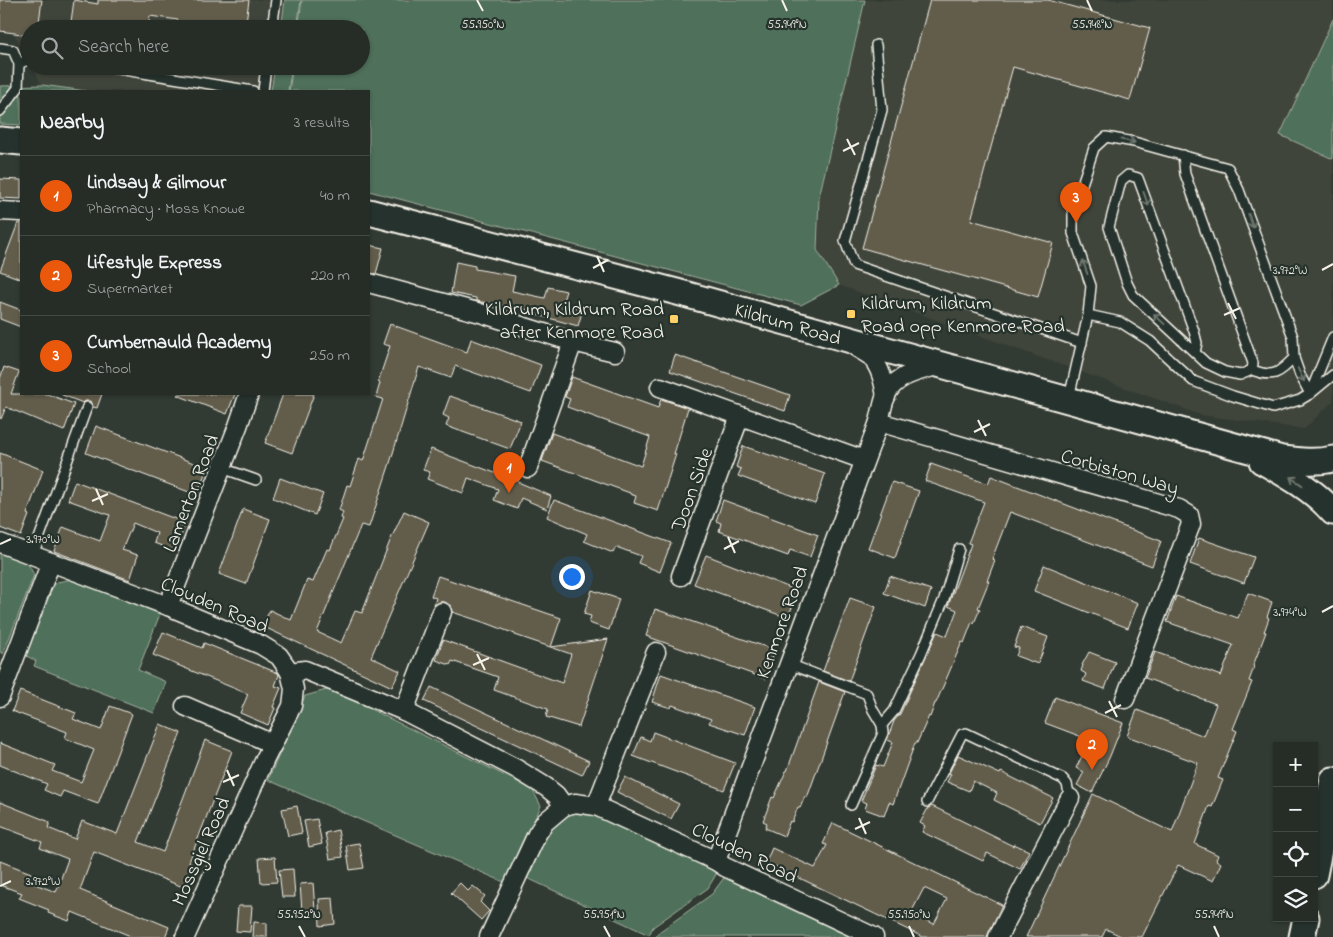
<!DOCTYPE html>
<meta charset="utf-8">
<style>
:root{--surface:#262c26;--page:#323832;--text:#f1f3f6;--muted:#a4a7a7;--line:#424843;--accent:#ea580c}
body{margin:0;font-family:"Indie Flower",sans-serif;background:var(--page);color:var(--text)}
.controls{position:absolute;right:15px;bottom:15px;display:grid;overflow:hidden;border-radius:0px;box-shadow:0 1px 4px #0004}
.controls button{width:45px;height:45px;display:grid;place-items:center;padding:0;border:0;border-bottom:1px solid var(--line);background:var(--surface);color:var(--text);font:25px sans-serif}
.you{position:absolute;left:571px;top:576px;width:18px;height:18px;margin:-12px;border:4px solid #fff;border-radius:50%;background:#1a73e8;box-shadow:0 0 0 8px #1a73e833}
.badge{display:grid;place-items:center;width:32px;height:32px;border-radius:50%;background:var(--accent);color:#fff;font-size:16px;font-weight:700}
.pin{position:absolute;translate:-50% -41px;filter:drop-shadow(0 1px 2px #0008)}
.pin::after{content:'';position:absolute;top:26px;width:18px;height:15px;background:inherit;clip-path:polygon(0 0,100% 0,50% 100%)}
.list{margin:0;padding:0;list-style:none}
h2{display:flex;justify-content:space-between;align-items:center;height:65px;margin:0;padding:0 20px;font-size:21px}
h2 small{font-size:16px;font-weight:400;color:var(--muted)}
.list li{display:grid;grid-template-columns:32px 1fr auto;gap:15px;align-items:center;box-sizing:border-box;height:80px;padding:0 20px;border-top:1px solid var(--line)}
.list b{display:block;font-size:19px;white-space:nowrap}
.list p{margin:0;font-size:16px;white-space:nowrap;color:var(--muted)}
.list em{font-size:16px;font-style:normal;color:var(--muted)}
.icon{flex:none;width:28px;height:28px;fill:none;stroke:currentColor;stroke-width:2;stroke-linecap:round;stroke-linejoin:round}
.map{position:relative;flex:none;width:1333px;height:937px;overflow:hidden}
.search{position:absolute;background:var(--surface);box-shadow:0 1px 4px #0004;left:20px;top:20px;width:350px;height:55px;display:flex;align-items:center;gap:12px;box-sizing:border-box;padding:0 18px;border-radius:28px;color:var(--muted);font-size:19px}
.panel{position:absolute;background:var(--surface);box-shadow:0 1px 4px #0004;left:20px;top:90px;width:350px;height:305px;border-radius:0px}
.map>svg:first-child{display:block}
</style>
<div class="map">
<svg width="1333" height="937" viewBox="0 0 1333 937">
<rect width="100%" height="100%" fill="#323b33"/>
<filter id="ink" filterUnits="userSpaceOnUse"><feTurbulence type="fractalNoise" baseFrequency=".02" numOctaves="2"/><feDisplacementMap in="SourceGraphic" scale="10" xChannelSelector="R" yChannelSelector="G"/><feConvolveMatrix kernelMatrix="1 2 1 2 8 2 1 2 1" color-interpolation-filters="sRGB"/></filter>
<g filter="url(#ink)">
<g fill="#40453a">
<polygon points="19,0 303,0 299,29 29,29 29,61 14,34"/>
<polygon points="865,0 1333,0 1333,401 1304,429 1201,415 839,285 817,250 819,197"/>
<polygon points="32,66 293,66 289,91 87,91 42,85"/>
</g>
<g fill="#4f705a" stroke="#a2b0a1">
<polygon points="285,0 301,0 297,29 281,29"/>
<polygon points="302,0 865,0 819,197 817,250 839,285 801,305 369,191 369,91 289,91 293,66 361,66 361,29 298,29"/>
<polygon points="1333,19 1333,159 1280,135"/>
<polygon points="275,66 292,66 288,91 271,91"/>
<polygon points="42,85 86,91 21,91 21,125 0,124 0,86"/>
<polygon points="0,552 27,562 34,575 3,654 0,652"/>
<polygon points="73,579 160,614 138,670 166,682 154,713 34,666 36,661 25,655 49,591 57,582"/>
<polygon points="330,689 532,789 541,806 504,882 268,780 305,696"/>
<path d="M587,811L718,871L708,888L653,927L649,935L525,877C534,859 545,826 563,816C570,812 579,811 587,811Z"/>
<polygon points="726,875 855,937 656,937 659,932 712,894"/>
</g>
<g fill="#625d4b" stroke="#f4f1e8" fill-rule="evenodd">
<polygon points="0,0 42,0 38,29 29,29 29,35 0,31"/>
<polygon points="74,0 98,4 98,0 249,0 245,29 177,29 178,20 150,16 148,29 70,29"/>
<polygon points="930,0 1048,0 1150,28 1130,100 1013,67 971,220 1053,243 1038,297 862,248"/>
<polygon points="0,179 21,180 21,199 0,198"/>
<polygon points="18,223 21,223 21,279 0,271"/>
<polygon points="369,245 383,248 376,274 369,273"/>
<polygon points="456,262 475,266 475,269 515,276 512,291 545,298 548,287 566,291 562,304 583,309 578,326 534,314 534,311 476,301 476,298 451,293"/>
<polygon points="0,302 21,310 21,327 0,319"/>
<polygon points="390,324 467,352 471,339 541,365 531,393 455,366 451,378 419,367 390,463 369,527 361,525 317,632 341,643 355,611 362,613 390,541 404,511 429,522 371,657 400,671 392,687 262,626 270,610 291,620 307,580 313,582 327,549 330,550 343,519 341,518 343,512 339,510 347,485 350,486 359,459 363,461 383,399 376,397 380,383 378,382 390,346 383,344"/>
<polygon points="675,355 790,395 785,411 670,371"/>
<polygon points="4,367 19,372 11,394 47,394 74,404 64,431 6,407 1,419 0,418 0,379"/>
<polygon points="572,377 658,408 661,399 688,408 674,454 676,454 658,511 634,503 636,496 630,494 630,493 542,461 552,433 641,466 650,437 567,407 570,399 565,397"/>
<polygon points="62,394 102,394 97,408 93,407 92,403 90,401 85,401 83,403 62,395"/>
<polygon points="178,394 235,394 227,414 177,395"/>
<polygon points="283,394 314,394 292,453 265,443"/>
<polygon points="450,396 521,421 510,449 446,426 449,418 443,415"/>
<polygon points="96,426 207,468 197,495 86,453"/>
<polygon points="743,446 825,474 815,504 738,476 741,469 736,467"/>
<polygon points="431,449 503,476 507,465 518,469 520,475 518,482 551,496 547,509 521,498 517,509 494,500 498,489 468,478 463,493 427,479 430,472 423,470"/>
<polygon points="0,453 43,470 27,514 29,515 21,536 0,528"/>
<polygon points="931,464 988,484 991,476 1161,541 1152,566 1010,512 992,559 995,560 987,581 989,581 978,608 980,609 974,623 972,622 964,643 962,642 936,703 935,703 930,717 929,716 917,743 915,743 893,804 889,802 884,816 865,809 867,803 861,801 876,765 883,767 893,742 887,740 894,721 900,714 937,632 947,636 957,610 948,606 971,544 968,543 984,502 925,481"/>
<polygon points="280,478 323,494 315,515 273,498"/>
<polygon points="75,481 186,523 175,551 154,543 157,533 133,523 122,550 138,555 130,580 54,551 63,527 100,541 110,515 68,500"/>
<polygon points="892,482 919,491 895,558 868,548"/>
<polygon points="554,500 671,543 660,572 638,563 641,556 616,547 613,553 584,541 587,534 547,517"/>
<polygon points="723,500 818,535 810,557 790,550 788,556 719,531 721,523 716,521"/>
<polygon points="243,509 270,519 246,584 219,574"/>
<polygon points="1199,538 1254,557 1244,583 1190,564"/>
<polygon points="706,555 798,591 788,618 694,584"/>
<polygon points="1044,565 1138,603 1128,628 1034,591"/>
<polygon points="438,576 561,618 551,647 608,639 579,727 546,717 548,709 494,690 498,677 452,661 450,665 436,660 443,640 562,683 571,654 515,635 515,634 489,624 452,612 451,606 445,602 440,602 434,605 436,598 431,596"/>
<polygon points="890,576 931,590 925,608 884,593"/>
<polygon points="592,590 619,599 609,630 589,623 591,616 584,614"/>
<polygon points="1248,593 1272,602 1267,617 1269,618 1264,632 1266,632 1253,666 1254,667 1249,681 1252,682 1233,729 1237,731 1218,778 1223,780 1212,807 1209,806 1195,844 1218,855 1216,860 1221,863 1213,881 1178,865 1142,937 1123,937 1106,929 1102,937 1026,937 1093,794 1172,832 1198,763 1127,736 1137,710 1204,736 1216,704 1145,678 1155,652 1221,676 1233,645 1167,622 1176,596 1238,618"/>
<polygon points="850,598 876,607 849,681 823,671"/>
<polygon points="655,609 775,650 766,679 646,636"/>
<polygon points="1021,627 1048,637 1038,664 1016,656 1019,648 1014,647"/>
<polygon points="163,632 202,648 204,643 278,673 279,675 275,686 281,688 273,707 275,708 268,725 240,713 248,694 153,655"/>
<polygon points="1089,652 1115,662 1105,689 1083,681 1086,674 1081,671 1083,665 1082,665"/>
<polygon points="661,674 755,707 745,735 709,723 711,719 672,705 671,708 652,702"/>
<polygon points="819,682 845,692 807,798 805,796 800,808 798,807 792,822 790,821 784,836 765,828 767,823 763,821 772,797 774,798 786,771 787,771"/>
<polygon points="431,687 589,761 582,775 424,701"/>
<polygon points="20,691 76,713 73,719 101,730 110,706 132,714 98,804 63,791 60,797 44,790 47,784 0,765 0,743 55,765 52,771 81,782 94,750 65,738 67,732 12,711"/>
<polygon points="1055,697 1123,723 1110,756 1092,793 1077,785 1084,772 1076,768 1090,740 1045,723"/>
<polygon points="160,724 181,733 138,842 163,852 205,740 232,751 189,862 192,864 183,887 94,852 80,890 169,927 165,937 133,937 72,912 69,921 48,913 49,910 19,898 22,893 0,885 0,861 31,873 27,881 56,892 68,859 40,848 42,842 0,826 0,802 50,822 48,828 75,839 82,821 117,834"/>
<polygon points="653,732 735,763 724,790 633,756 641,737 650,741"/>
<polygon points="958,755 1000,774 1001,772 1053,798 1040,823 994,800 997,793 973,781 969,791 947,782 951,774 949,773"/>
<polygon points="625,777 679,804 671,819 617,792"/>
<polygon points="297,806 302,833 288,836 282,809"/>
<polygon points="932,806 1013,846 1014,844 1029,851 1020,869 987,853 983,861 922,832 925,826 920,823 928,808"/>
<polygon points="317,819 322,844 309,847 304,821"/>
<path d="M833,823L1002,905L989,932L987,937H923L766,862L772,848L815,868L827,845L823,844ZM924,888L947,899L934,924L911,913Z"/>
<polygon points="338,830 343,857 330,859 325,833"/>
<polygon points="359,843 364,868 350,870 346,845"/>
<polygon points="275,857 277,882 261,883 259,858"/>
<polygon points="293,869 295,897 282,897 279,870"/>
<polygon points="313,883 315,910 302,911 300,884"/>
<polygon points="460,883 468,891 473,886 485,896 480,902 489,911 481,920 451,893"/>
<polygon points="333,898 335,924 320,926 319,899"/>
<polygon points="238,906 252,906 250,932 236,931"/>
<polygon points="254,922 267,923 267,937 253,937"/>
</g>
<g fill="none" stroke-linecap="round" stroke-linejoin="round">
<g stroke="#f4f1e8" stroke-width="12">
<g id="lane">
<polyline points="272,29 276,0"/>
<polyline points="876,45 882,110 845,241 854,265 1082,343"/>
<polyline points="0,48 13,50 19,64 18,88 0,111"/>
<polyline points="19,64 29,59"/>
<polyline points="100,66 253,91"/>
<polyline points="263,91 266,66"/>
<polyline points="1183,155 1185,174 1253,363 1252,370 1240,375 1225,372 1206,363 1133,295 1127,283 1109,227 1121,181 1128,175 1138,178 1194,331 1197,343 1195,352"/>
<polyline points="1088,315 1120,322 1150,341 1193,381 1233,396 1273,408 1300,400 1310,394 1333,375"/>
<path d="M1252,370C1274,378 1278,374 1294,358"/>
<polyline points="1311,391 1333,337"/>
<polyline points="1069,398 1088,315 1091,286 1073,233 1073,211 1094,148 1106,137 1134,142 1228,168 1239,190 1293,337 1294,358 1300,375 1310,394"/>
<polyline points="222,468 256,480"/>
<polyline points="33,555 87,407"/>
<polyline points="789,664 867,694 873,710 882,725 883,733 851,805"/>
<polyline points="882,725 894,711 921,654 944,599 959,549"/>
<polyline points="927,802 962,734 966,733 1063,779 1067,784 1070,798"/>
</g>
</g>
<g stroke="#f4f1e8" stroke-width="21">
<g id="street">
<polyline points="0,211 21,212"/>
<polyline points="369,283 477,312 573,342 615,352"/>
<path d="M853,345C858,349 865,352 870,356C881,367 884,383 886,397"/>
<polyline points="660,387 864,460"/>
<polyline points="879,422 1179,509 1189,515 1191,524 1125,699"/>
<polyline points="528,468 573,342"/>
<polyline points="0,543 168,606 261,645 279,656 290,672 305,670 404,711 515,768 546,787 556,795 564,806 575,803 596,806 716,861 725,867 874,937"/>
<polyline points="681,576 740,416"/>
<polyline points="168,606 238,426 249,394"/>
<polyline points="0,697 51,562"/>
<polyline points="185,706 273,744"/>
<polyline points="404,711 442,612"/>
<polyline points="596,806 656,652"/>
<path d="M716,861L879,422C881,413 883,403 886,395C896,374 920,371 940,365"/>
<polyline points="185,937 265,759 292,706 294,689 290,672"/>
<polyline points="489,937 537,834 545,822 564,806"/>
<polyline points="998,937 1070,798"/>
</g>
</g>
<g stroke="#f4f1e8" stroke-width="29">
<g id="secondary">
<polyline points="0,140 21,142"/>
<path d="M369,212L677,292L1282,459C1299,461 1316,463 1333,459"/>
<path d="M1262,461C1287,475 1314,490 1333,512"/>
<polyline points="1314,875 1333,780"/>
<polyline points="1302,937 1306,918"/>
</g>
</g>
<use href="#lane" stroke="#26332d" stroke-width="9"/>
<use href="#street" stroke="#26332d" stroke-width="18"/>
<use href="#secondary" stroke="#26332d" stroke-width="25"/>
</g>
<defs><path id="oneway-shaft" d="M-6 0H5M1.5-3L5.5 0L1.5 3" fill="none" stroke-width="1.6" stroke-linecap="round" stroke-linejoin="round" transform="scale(1.25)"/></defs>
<g stroke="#6e766e">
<use href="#oneway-shaft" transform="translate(1128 141) rotate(11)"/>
<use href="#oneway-shaft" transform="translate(1146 199) rotate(70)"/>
<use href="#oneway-shaft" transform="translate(1251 221) rotate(70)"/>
<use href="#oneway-shaft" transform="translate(1085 267) rotate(-109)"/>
<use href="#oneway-shaft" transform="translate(1159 319) rotate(-137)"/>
<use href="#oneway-shaft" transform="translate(1301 375) rotate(65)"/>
<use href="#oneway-shaft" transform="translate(1296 481) rotate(-147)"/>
</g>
</g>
<path fill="none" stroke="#f4f1e8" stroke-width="2" d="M477,0L483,11M782,0L787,11M1087,0L1092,11M847,139L855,155M843,151L859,143M597,256L604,272M593,268L608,260M1322,270L1333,264M1228,303L1236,319M1224,315L1240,308M978,420L986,436M974,432L990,424M96,489L103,505M92,501L108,494M728,537L735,553M0,544L11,539M724,549L739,541M1322,612L1333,606M477,654L485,670M473,665L489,658M1109,701L1117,717M1105,713L1121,705M227,770L234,786M223,782L239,775M859,818L866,834M855,829L870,822M0,886L11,881M299,926L305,937M604,926L610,937M909,926L914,937M1214,926L1219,937"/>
<g fill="#ffd166" stroke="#26332d" stroke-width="2">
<rect x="846" y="309" width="10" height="10" rx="2.5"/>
<rect x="669" y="314" width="10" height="10" rx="2.5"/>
</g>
<g text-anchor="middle" stroke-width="4.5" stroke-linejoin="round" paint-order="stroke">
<g font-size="20" fill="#f4f1e8" stroke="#26332d" text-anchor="start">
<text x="861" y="309">Kildrum, Kildrum<tspan x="861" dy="23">Road opp Kenmore Road</tspan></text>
<text x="664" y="315" text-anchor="end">Kildrum, Kildrum Road<tspan x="664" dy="23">after Kenmore Road</tspan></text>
</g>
<g font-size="20" fill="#f4f1e8" stroke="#26332d">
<text transform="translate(788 323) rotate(16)" y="7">Kildrum Road</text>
<text transform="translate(1120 471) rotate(16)" y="7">Corbiston Way</text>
<text transform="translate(691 489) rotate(-70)" y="7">Doon Side</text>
<text transform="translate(190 493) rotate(-69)" y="7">Lamerton Road</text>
<text transform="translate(215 604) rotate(23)" y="7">Clouden Road</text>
<text transform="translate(781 622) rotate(-70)" y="7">Kenmore Road</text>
<text transform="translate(200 851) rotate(-66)" y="7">Mossgiel Road</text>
<text transform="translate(745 852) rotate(26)" y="7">Clouden Road</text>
</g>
</g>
<g font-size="12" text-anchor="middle" fill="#f4f1e8" stroke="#26332d" stroke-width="4.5" stroke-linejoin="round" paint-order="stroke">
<text x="483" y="28">55.950°N</text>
<text x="787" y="28">55.949°N</text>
<text x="1092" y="28">55.948°N</text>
<text x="1290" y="274">3.972°W</text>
<text x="43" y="543">3.970°W</text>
<text x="1290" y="616">3.974°W</text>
<text x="43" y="885">3.972°W</text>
<text x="299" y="918">55.952°N</text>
<text x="604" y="918">55.951°N</text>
<text x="909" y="918">55.950°N</text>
<text x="1214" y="918">55.949°N</text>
</g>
</svg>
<div class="controls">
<button>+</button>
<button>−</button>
<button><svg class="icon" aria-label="locate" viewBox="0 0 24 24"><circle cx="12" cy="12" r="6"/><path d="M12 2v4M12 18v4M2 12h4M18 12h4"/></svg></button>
<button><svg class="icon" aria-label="layers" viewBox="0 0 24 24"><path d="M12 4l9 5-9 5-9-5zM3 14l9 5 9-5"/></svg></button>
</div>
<div class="you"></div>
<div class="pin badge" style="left:509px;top:493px">1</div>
<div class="pin badge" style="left:1092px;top:770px">2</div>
<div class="pin badge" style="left:1076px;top:223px">3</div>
<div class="search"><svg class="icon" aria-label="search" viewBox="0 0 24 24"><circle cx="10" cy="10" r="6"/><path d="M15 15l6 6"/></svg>Search here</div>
<section class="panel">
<h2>Nearby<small>3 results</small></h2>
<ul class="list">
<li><span class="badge">1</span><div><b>Lindsay &amp; Gilmour</b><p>Pharmacy · Moss Knowe</p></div><em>40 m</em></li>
<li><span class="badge">2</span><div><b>Lifestyle Express</b><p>Supermarket</p></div><em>220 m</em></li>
<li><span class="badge">3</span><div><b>Cumbernauld Academy</b><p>School</p></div><em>250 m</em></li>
</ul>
</section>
</div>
